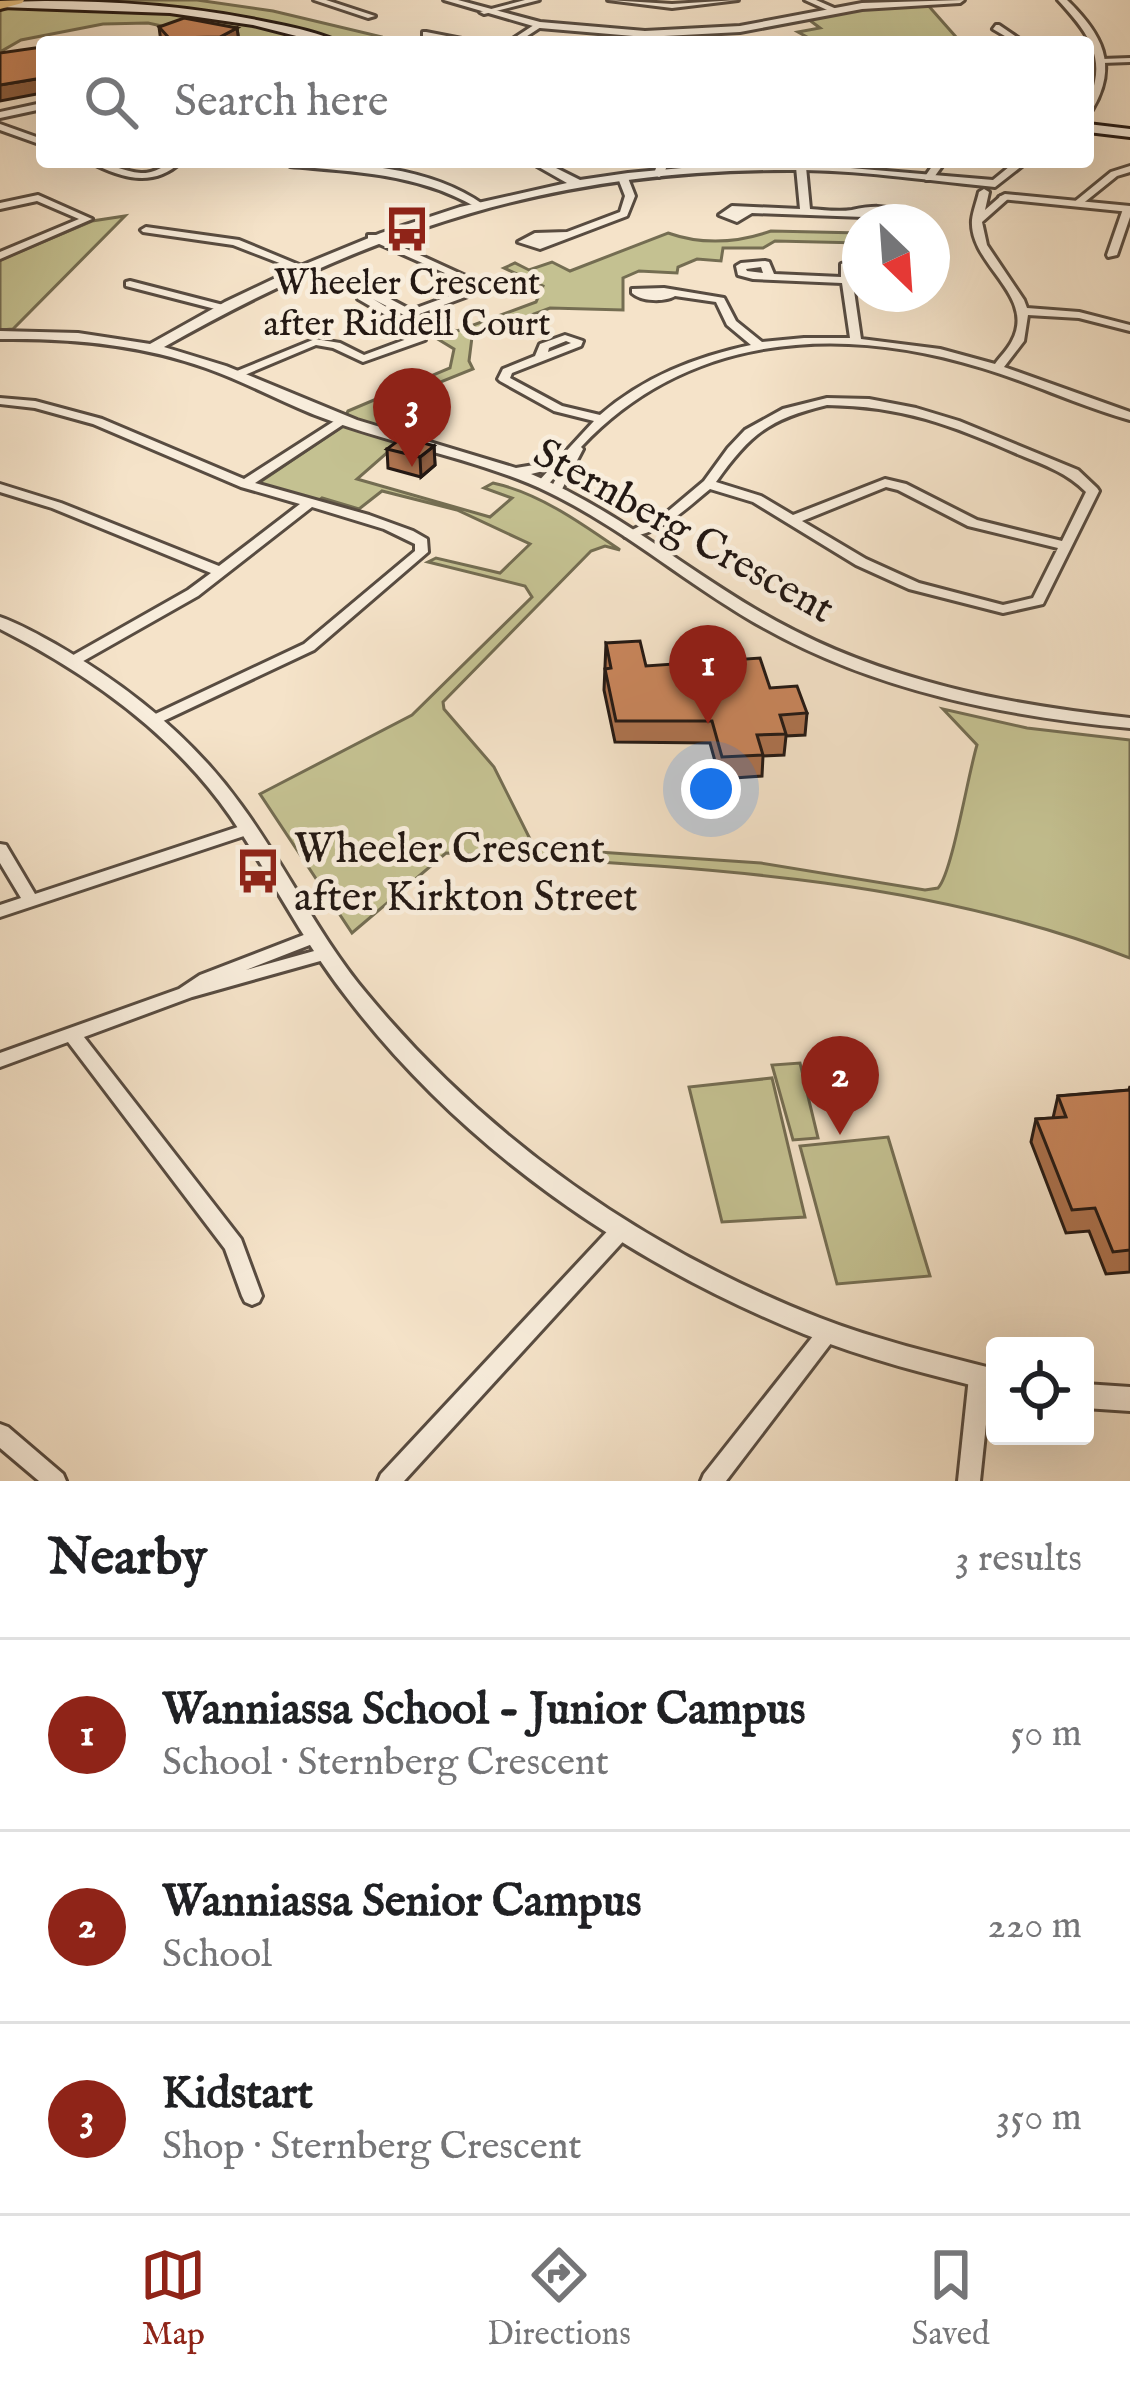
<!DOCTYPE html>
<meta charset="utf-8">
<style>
:root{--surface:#fff;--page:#f2f2f2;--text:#202124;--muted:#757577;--line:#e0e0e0;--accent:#8f2418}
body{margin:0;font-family:"IM FELL English",serif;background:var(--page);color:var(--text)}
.controls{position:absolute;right:36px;bottom:36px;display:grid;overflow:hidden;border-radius:12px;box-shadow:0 12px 48px #0002}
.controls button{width:108px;height:108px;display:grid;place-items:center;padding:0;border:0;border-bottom:3px solid var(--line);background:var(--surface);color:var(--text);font:60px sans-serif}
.compass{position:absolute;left:842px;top:204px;width:108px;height:108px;border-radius:50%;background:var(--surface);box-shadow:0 12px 48px #0002;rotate:155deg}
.you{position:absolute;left:711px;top:789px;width:42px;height:42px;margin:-30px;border:9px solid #fff;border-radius:50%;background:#1a73e8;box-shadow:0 0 0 18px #1a73e833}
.badge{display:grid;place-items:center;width:78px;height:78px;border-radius:50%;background:var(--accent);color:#fff;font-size:39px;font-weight:700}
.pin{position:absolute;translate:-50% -99px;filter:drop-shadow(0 3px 6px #0008)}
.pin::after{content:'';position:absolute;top:63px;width:42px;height:36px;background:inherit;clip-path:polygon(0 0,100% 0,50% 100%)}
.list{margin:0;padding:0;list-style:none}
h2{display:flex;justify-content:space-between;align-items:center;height:156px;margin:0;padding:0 48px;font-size:51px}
h2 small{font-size:39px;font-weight:400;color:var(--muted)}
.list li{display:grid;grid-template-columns:78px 1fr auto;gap:36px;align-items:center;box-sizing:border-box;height:192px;padding:0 48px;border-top:3px solid var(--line)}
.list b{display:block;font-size:45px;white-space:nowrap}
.list p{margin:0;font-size:39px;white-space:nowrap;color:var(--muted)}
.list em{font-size:39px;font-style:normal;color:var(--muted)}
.icon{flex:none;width:66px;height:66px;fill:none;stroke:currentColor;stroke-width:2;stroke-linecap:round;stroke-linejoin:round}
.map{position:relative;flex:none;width:1130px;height:1481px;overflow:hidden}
.search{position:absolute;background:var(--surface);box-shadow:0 12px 48px #0002;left:36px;right:36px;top:36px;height:132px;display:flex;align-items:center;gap:30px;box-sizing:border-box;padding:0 42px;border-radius:12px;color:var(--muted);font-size:45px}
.sheet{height:732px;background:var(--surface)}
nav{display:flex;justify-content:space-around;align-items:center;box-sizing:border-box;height:168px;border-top:3px solid var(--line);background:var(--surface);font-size:33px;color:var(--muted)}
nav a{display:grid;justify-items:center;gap:6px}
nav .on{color:var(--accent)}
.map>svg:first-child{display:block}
</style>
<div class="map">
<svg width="1130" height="1481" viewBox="0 0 1130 1481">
<rect width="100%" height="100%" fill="#f5e3c9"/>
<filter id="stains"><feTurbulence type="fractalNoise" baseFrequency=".00167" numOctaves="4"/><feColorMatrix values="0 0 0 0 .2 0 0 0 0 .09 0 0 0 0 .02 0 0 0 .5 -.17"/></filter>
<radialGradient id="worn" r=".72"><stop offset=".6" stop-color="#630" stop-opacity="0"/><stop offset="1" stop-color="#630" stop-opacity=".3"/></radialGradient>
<g fill="#c4c191" stroke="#746d52" stroke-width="3">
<polygon points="0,0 197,0 273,11 378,36 361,42 236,42 148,23 103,24 21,40 0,52"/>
<polygon points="926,3 956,37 953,42 816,42 798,32 820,28 808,19 856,9"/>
<polygon points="125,216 13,329 0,330 0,260 92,221"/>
<path d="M771,231L860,233V243L775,241L763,248H723L721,261L697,259L678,267L677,273L639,271L623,278V310L550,308L472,337L469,361L473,369L408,395L396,445L357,479L490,517L512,498L484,488L493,483C539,493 581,523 620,550L605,546L591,551L443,702L444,709L494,767L531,841L539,848L761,863L925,890L938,888C952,874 968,774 977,745L943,709L1027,728L1130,740V958C911,873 677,867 446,853L352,933L260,794L412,715L532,597L525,586L428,562L436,558L500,573L530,544L457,510L382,491L359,509L322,498L314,504L257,484L340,428L348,411L450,368L454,349L436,338L431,324L457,331L536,302L543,286L504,268L515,263L529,270L552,262L570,271L668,233C702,245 737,243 771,231Z"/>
<polygon points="800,1063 818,1138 793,1140 772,1065"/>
<polygon points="772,1078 805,1217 722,1222 689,1087"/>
<polygon points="888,1137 930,1276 837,1284 800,1146"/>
</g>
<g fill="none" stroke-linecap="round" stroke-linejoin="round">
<g stroke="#584c41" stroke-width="6">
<g id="minor">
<polygon points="314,0 326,0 375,16 368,18"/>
<polygon points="525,0 539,0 484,14 480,12"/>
<polygon points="608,0 672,4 738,0 672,8"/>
<polygon points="805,0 816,0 841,11 834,13"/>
<polygon points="537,23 544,25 518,42 508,42"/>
<polygon points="996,25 999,25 1024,42 1015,42 993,29"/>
<polygon points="426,32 467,40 471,42 455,42 423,36 423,32"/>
<polygon points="1130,58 1130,62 1102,63 1098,61 1102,59"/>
<polygon points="0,124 42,139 42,145 0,130"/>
<path d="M90,162C109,162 123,172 141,173C158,174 165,162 181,162C153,188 121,178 90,162Z"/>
<path d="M286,162C351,162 430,166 484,205L476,207C416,173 357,172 290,166Z"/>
<polygon points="658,162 668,162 664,174 659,177 654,174"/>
<polygon points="935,162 945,162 932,180 926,180 924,178"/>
<path d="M801,164L806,167L810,209C823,210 839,212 852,210C872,206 883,205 903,212L891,218L752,213L737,222L719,215L732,206L800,209L796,167Z"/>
<polygon points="1130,166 1130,172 1117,176 1081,205 1073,203 1111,172"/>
<polygon points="623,175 628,178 635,196 627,216 540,249 518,242 535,233 567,232 620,212 625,196 618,178"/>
<path d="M984,189L989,192L985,210L1001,196L1009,198L982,222L987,245L1024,300L1027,308L1079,312L1130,325V331L1079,318L1028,315L1024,341L1004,367L1130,412V420C1080,406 1032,383 982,368C840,324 688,333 581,447L583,449L560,493L556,494L550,490L560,471L546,487H538L536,484L594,421L554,411L500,381L498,379L503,369L535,356L540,344L565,335L583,341L581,346L512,373L510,378L562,406L600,415C644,377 695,357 751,345L727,325L716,302L675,296C665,302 642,302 632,293V289L664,288L724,298L736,321L762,342L804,338H850L842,283L753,279L738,275L736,266L741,263L765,261L769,262L774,274L841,277V264L860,258V264L850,268L852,278H860V284H853L861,339L940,349L995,364C1000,357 1008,349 1012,341C1037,295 969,265 972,220C973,211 977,201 979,192ZM761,267L763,273L747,271L746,269ZM566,341L571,343L548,352L549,348Z"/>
<polygon points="38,195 92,219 0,259 0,252 79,219 37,201 0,209 0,203"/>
<polygon points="1128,206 1130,207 1130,217 1117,255 1108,257 1107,255 1123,209"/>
<polygon points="146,227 239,240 304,267 295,269 233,245 143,232 141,230"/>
<path d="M368,235H376L483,284L476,293L414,316L412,321L425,332V340L363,362L333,348L316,345L240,377H232V373L315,339L340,343L364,355L415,336V332L358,299V295L381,294L411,310L468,289L472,285L368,239ZM373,299L404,315L403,317Z"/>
<polygon points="130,281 227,306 228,308 223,311 126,286 126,282"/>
<polygon points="0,398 35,401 102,419 244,479 339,418 347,418 347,422 255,483 369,515 413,531 427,539 428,552 314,650 159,723 149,723 147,720 149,717 304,644 415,551 415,544 384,529 312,507 198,596 78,664 68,664 66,661 68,658 188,590 211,573 52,508 0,492 0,484 61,503 219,566 300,504 241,487 93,424 35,408 0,404"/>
<path d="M827,398L869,399L916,408L959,421L1078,470L1097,488L1099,491L1043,604L1003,613L909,589L856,565L753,502L710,489C686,509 658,536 625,537L624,534L666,513L704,481L728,448L745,430L783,409ZM827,405C902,406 952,425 1020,455C1045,465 1067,473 1086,492L1062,541L977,520L906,484L885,479L793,515L761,496L716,482C750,434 769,419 827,405ZM886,487L898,490L968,526L1058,548L1033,598L1003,605L919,583L866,559L802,521Z"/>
<polygon points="247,824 253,825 255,829 253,833 0,917 0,905 21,898 0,863 0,844 6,845 35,894"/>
<polygon points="314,931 320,933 322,937 320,941 246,970 325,948 331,950 334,954 331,958 192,997 84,1037 241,1239 262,1296 259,1302 252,1305 245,1302 242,1296 225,1249 68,1042 0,1067 0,1053 179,989 200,975"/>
<polygon points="622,1221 629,1223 632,1229 629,1235 404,1481 378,1481 381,1474 615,1223"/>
<polygon points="828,1323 835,1326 838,1332 835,1338 726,1481 701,1481 704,1474 821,1326"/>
<polygon points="980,1368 988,1370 991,1377 980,1481 958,1481 969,1377 972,1370"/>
<polygon points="0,1424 8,1427 63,1474 66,1481 39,1481 0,1448"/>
</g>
</g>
<g stroke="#584c41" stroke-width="6">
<g id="tertiary">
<polygon points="444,0 458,0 540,22 645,31 740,26 862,3 964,0 960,3 862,9 740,32 645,37 540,28"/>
<path d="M1058,0H1067C1102,34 1119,65 1092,110L1088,111C1088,99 1093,93 1095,81C1102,48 1079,23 1058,0Z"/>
<polygon points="42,103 42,109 0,118 0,112"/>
<path d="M530,162H544L580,180L628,173L714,165L803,164L993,180L1015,162H1027L995,187C932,181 868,171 805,170C560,167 375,228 164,347L226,366L357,420L516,468L564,460V466L531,474C620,511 692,575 776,621C885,681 1007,705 1130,718V728C1004,716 876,691 764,628C690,587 625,529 548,492C474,457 391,445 315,415C278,400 243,381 206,368C140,344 70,338 0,339V331L78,333L150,344L225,302L303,265L381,233L460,207L567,183Z"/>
<polygon points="1005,194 1130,206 1130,212 1001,199 999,197"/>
<path d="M0,617C20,624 39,635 57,645C128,686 193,738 241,805C286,866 318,936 367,994C488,1140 644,1249 820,1318C877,1340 936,1354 995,1369V1391C930,1375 866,1359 804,1334C627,1262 465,1151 348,999C303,942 271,876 230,816C172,733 89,674 0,629Z"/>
<polygon points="1085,1384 1130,1387 1130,1411 1085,1408"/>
</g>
</g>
<g stroke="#241914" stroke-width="6">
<g id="secondary">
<path d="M45,1C123,1 199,7 276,24C296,28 320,33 338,42H320L253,25L170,13L0,7L4,2Z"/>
<polygon points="1088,124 1130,129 1130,137 1088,132"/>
</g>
</g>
<g stroke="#241914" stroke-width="6">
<polygon id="primary" points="24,0 22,3 0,9 0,1"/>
</g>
<use href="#minor" fill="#f8eddc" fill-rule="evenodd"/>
<use href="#tertiary" fill="#f8eddc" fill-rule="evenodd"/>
<use href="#secondary" fill="#f8eddc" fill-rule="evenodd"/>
<use href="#primary" fill="#eac284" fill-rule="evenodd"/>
</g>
<g fill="#ad734f" stroke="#241914" stroke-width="3">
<polygon points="159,27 237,28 239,42 161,42"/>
<polygon points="434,446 435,465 421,477 388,468 387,449"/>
<polygon points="606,643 646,666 770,688 807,713 805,735 786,736 784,755 763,756 762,776 720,779 710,743 615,742 604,690"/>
<polygon points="1130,1086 1130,1272 1106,1274 1089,1231 1066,1233 1031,1142 1036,1119 1053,1118 1058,1096 1129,1090"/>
</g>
<g fill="#8d5e40" stroke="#241914" stroke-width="3">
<polygon points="237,28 239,42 221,42 220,37"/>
<polygon points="42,78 42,93 0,101 0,85"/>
<polygon points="434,446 435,465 421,477 420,457"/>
</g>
<g fill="#c9865c" stroke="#241914" stroke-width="3">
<polygon points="184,18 237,28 220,37 169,38 159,27"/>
<polygon points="134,38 138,42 103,42"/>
<polygon points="42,47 42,78 0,85 0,53"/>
<polygon points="403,437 434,446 420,457 387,449"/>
<polygon points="640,641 646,666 760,658 770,688 797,686 807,713 780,715 786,734 757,735 763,755 722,757 712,721 616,721 605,669 611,668 606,643"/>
<polygon points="1130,1090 1130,1250 1113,1252 1095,1208 1072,1210 1036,1119 1066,1117 1058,1096"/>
</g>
<defs>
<g id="bus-bare" transform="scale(3.6)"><path d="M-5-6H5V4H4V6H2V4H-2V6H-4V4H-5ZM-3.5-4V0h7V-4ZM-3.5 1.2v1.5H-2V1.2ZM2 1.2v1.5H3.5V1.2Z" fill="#8f2418" stroke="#f8eddc" stroke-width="2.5" paint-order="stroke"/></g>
</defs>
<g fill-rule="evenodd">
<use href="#bus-bare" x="407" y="229"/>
<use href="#bus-bare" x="258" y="871"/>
</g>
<g text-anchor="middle" stroke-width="10" stroke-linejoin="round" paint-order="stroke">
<g font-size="36" fill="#241914" stroke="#f8eddc">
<text x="407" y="294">Wheeler Crescent<tspan x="407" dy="41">after Riddell Court</tspan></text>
</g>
<g font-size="42" fill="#241914" stroke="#f8eddc">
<text transform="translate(685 529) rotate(29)" y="15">Sternberg Crescent</text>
</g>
<g font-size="42" fill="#241914" stroke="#f8eddc" text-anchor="start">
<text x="294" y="862">Wheeler Crescent<tspan x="294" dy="48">after Kirkton Street</tspan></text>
</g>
</g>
<rect width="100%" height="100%" filter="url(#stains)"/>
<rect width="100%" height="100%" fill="url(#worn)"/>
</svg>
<div class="controls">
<button><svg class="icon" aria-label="locate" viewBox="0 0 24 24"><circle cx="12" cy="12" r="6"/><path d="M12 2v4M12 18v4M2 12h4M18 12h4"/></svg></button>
</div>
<svg class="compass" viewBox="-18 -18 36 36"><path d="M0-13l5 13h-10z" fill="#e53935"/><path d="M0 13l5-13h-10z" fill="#757577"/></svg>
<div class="you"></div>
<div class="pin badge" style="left:708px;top:724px">1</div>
<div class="pin badge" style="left:840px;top:1135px">2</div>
<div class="pin badge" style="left:412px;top:467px">3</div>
<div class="search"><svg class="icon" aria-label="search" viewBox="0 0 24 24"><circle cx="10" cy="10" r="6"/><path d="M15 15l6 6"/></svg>Search here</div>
</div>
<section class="sheet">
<h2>Nearby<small>3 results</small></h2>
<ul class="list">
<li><span class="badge">1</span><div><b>Wanniassa School - Junior Campus</b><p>School · Sternberg Crescent</p></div><em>50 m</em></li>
<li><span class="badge">2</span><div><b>Wanniassa Senior Campus</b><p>School</p></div><em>220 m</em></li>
<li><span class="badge">3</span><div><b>Kidstart</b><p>Shop · Sternberg Crescent</p></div><em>350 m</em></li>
</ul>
</section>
<nav>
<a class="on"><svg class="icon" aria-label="map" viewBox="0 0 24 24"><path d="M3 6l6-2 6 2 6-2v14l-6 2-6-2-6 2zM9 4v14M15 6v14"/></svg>Map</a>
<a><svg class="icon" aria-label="directions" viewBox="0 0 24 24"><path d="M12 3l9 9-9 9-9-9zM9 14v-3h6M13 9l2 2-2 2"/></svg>Directions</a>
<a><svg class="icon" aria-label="saved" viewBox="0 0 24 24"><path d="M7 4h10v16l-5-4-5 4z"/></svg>Saved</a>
</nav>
